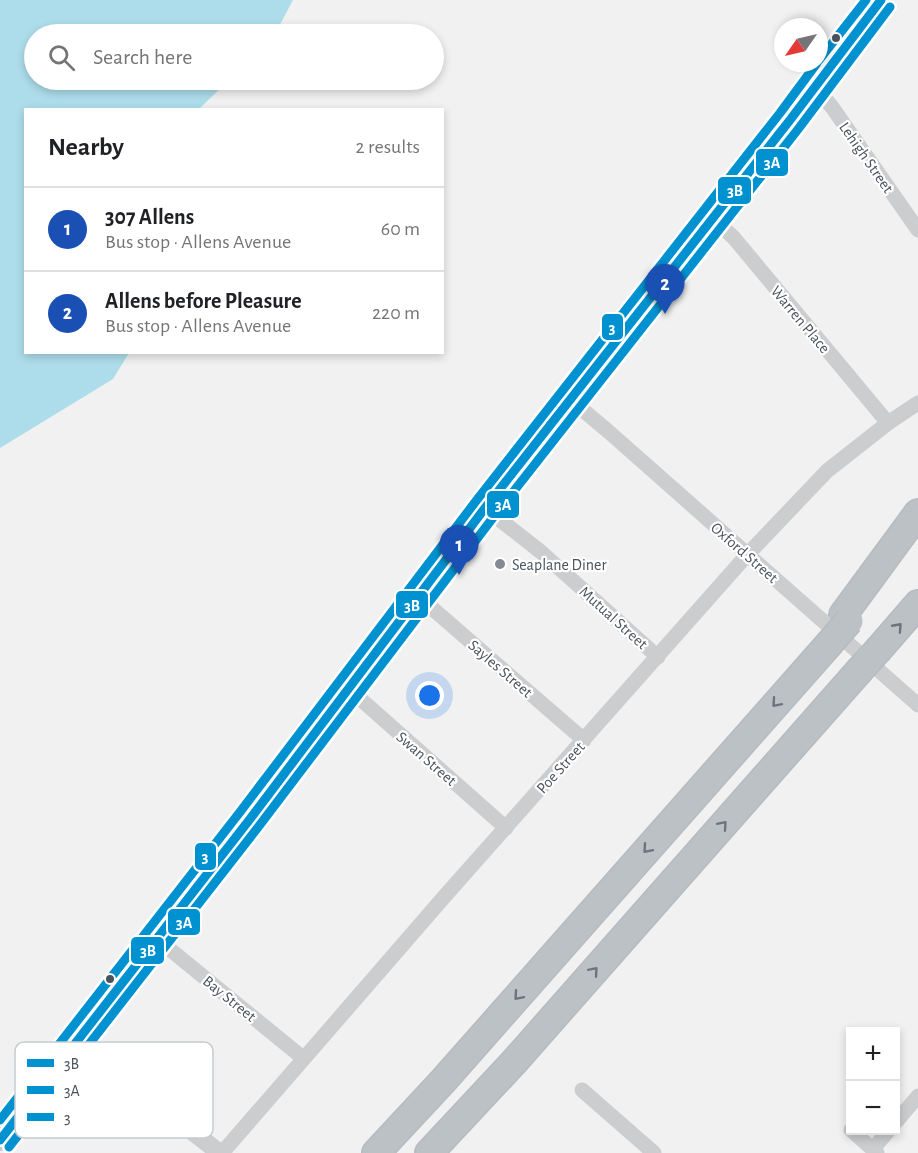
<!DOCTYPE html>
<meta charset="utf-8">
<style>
:root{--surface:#fff;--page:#f2f2f2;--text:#202124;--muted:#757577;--line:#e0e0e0;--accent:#0f766e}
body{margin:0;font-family:"Alegreya Sans",sans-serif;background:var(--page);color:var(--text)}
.controls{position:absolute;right:18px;bottom:18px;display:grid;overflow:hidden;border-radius:0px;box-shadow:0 3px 9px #0003}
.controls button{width:54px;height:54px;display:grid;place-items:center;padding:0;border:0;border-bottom:2px solid var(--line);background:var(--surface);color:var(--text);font:30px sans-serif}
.compass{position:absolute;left:774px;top:18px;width:54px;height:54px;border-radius:50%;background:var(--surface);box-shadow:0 3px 9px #0003;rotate:236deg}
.you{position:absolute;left:430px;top:696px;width:21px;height:21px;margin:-15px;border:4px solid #fff;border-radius:50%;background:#1a73e8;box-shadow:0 0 0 9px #1a73e833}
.badge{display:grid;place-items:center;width:39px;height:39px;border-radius:50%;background:var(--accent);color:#fff;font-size:20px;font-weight:700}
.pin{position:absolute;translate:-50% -50px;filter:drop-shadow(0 2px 3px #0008)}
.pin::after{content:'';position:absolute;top:32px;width:21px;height:18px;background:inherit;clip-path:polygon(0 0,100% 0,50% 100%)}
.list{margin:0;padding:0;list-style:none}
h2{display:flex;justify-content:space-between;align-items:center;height:78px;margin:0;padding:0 24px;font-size:26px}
h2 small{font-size:20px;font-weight:400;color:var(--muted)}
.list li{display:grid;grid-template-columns:39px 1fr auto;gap:18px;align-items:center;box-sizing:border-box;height:84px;padding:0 24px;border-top:2px solid var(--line)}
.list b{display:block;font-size:22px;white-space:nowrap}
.list p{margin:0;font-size:20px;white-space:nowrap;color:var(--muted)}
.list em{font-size:20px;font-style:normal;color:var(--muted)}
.icon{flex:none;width:33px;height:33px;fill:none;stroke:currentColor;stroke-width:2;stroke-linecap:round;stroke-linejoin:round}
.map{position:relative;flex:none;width:918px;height:1153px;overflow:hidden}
.search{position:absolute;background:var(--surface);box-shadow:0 3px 9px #0003;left:24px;top:24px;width:420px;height:66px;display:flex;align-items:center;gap:15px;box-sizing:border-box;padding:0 21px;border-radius:33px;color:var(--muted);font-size:22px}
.panel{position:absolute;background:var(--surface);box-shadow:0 3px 9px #0003;left:24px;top:108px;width:420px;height:246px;border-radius:0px}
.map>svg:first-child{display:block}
</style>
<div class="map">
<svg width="918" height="1153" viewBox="0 0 918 1153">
<rect width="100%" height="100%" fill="#f1f1f1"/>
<polygon fill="#adddeb" points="0,0 293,0 275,34 34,34 34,80 229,80 199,109 26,110 26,352 129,353 113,379 0,448"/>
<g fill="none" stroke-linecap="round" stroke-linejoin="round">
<g stroke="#b6bbc0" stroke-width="30">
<g id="motorway">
<polyline points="843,615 918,513"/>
<polyline points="879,649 918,604"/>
<polyline points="376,1153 443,1081 829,644"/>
<polyline points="429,1153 514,1062 859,671"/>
</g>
</g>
<g stroke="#cbcdcf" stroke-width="15">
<polyline points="814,86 832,107 918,230"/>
<polyline points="712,217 734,238 888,423"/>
<polyline points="571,400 609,432 918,705"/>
<polyline points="485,508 541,552 658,657"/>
<polyline points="418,596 584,740"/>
<polyline points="348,688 506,828"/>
<polyline points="156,938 303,1058"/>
<polyline points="582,1090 654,1153"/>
<polyline points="896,1122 918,1096"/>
<polyline points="851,1130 877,1153"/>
<polyline points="873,1149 889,1130"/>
<polyline points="222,1153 444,897 747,555 827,471 888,423 918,403"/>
</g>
<polyline stroke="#cbcdcf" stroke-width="18" points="76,1041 220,1153"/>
<polyline stroke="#c7cbcd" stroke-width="22" points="0,1140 250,819 485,508 712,217 790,120 814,86 881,0"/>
<use href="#motorway" stroke="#bcc1c6" stroke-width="27"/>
<g stroke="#b6bbc0" stroke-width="30" stroke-linecap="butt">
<g id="motorway-bridge">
<polyline points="829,644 849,621"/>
<polyline points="859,671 879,649"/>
</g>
</g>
<use href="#motorway-bridge" stroke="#bcc1c6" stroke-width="27"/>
<g stroke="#fff" stroke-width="14">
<polyline id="bus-1" points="0,1140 250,819 485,508 790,120 881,0"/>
</g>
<g stroke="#fff" stroke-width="14">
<polyline id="bus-2" points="9,1147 259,826 495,515 799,128 890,7"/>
</g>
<g stroke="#fff" stroke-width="14">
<g id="bus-3">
<polyline points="819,60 866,0"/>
<polyline points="0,1120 240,812 476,501 780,113 817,63"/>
</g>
</g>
<use href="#bus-1" stroke="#0092d0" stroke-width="9"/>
<use href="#bus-2" stroke="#0092d0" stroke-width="9"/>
<use href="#bus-3" stroke="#0092d0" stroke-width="9"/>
</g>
<defs><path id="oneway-chevron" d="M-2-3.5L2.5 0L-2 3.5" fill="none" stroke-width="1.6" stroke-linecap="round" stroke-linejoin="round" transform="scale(1.5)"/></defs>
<g stroke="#6c747c">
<use href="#oneway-chevron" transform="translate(898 627) rotate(-48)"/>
<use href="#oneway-chevron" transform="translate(776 703) rotate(131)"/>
<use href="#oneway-chevron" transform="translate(723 825) rotate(-49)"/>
<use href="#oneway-chevron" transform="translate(647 849) rotate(131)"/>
<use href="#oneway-chevron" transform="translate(594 971) rotate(-49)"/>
<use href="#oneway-chevron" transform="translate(518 996) rotate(131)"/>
</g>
<g fill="#49535d" stroke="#fff" stroke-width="2">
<circle cx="836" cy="38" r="5"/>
<circle cx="110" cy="979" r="5"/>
</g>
<circle fill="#848a91" stroke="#fff" stroke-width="2" cx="500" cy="564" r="6"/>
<g text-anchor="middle" stroke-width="4.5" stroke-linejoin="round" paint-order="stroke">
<g font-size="16" fill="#49535d" stroke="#fff">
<text transform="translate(867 157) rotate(55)" y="6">Lehigh Street</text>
<text transform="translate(801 319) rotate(50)" y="6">Warren Place</text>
<text transform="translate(745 552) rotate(41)" y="6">Oxford Street</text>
<text transform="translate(614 617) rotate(42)" y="6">Mutual Street</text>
<text transform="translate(501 668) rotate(41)" y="6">Sayles Street</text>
<text transform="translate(427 758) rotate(41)" y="6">Swan Street</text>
<text transform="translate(560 767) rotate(-48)" y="6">Poe Street</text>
<text transform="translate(230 998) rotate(39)" y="6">Bay Street</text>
</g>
<g font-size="16" fill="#49535d" stroke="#fff" text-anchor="start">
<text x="512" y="570">Seaplane Diner</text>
</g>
</g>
<rect x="15" y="1042" width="198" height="96" rx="9" fill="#fff" stroke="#c8cbce" stroke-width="1.5"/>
<rect x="27" y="1059" width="27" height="8" fill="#0092d0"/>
<rect x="27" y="1086" width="27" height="8" fill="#0092d0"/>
<rect x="27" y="1113" width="27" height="8" fill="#0092d0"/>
<g font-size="16" fill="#49535d">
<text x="64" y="1069">3B</text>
<text x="64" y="1096">3A</text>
<text x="64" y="1123">3</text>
</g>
<g stroke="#fff" stroke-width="2">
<rect x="755" y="148" width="34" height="29" rx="6" fill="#0092d0"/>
<rect x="717" y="176" width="35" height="29" rx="6" fill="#0092d0"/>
<rect x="601" y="313" width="23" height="28" rx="6" fill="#0092d0"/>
<rect x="486" y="490" width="34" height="29" rx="6" fill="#0092d0"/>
<rect x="395" y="590" width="34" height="29" rx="6" fill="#0092d0"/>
<rect x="194" y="842" width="23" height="29" rx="6" fill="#0092d0"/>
<rect x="167" y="908" width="34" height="28" rx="6" fill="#0092d0"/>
<rect x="130" y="936" width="35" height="29" rx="6" fill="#0092d0"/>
</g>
<g font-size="16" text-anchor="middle" font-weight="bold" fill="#fff">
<text x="772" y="168">3A</text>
<text x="735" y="196">3B</text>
<text x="612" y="333">3</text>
<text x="503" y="510">3A</text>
<text x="412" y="611">3B</text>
<text x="205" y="862">3</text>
<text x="184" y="928">3A</text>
<text x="148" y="956">3B</text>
</g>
</svg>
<div class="controls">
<button>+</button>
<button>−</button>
</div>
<svg class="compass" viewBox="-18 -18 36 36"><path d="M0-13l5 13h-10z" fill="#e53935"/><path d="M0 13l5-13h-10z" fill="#757577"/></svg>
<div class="you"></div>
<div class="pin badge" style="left:459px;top:575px;background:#1a4fb4">1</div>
<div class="pin badge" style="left:665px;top:314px;background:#1a4fb4">2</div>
<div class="search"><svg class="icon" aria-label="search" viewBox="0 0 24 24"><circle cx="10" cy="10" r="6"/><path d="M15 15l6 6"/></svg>Search here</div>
<section class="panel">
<h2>Nearby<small>2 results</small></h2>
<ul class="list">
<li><span class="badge" style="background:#1a4fb4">1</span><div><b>307 Allens</b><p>Bus stop · Allens Avenue</p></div><em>60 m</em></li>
<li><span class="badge" style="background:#1a4fb4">2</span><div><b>Allens before Pleasure</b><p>Bus stop · Allens Avenue</p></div><em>220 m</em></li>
</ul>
</section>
</div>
